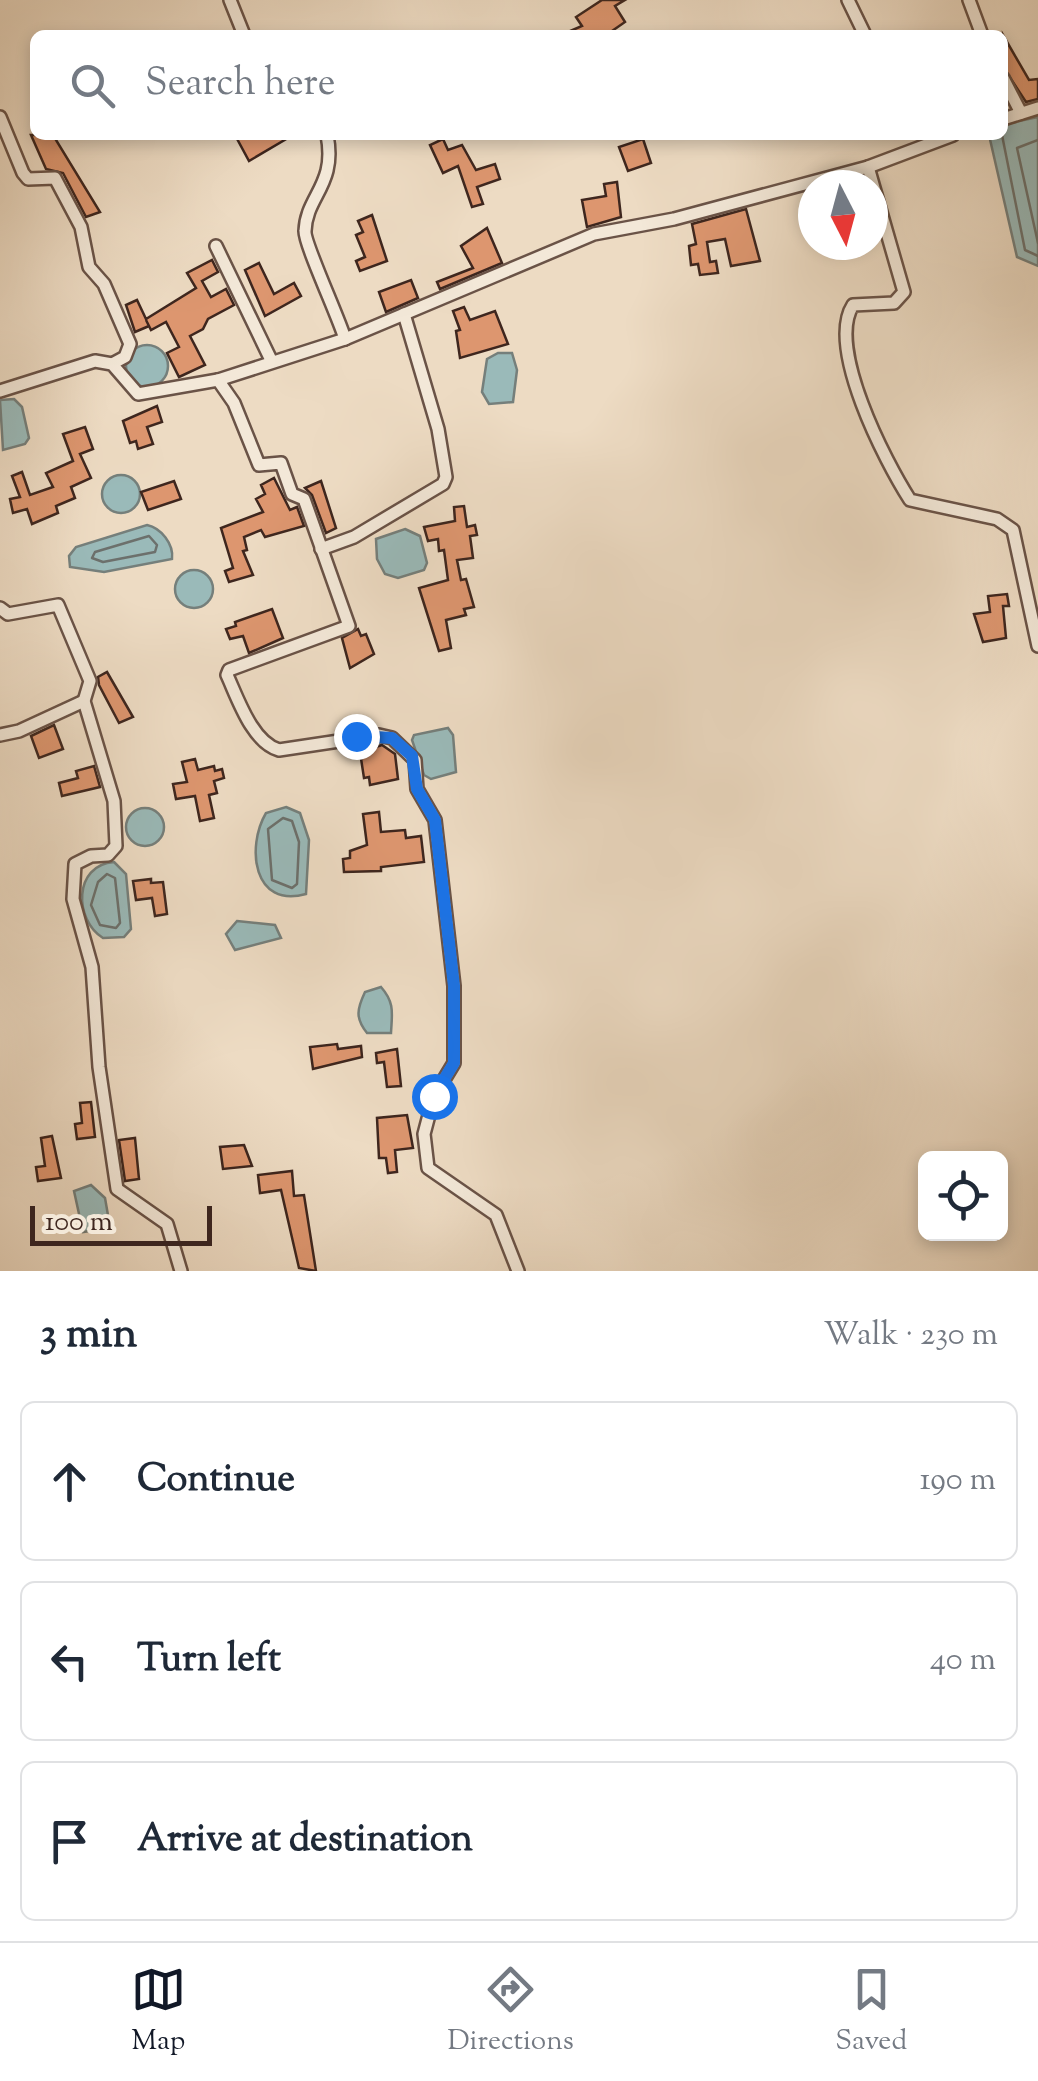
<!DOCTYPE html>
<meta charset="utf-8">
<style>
:root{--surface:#fff;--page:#f6f6f7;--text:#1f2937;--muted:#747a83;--line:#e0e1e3;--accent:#111827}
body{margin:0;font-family:"Sorts Mill Goudy",serif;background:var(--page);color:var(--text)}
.controls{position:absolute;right:30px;bottom:30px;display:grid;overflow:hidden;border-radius:15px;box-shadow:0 5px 15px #0003}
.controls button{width:90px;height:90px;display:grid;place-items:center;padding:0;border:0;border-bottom:2px solid var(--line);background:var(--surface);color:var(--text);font:50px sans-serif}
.compass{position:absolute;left:798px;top:170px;width:90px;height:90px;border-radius:50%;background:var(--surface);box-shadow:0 5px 15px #0003;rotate:174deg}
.scale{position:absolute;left:30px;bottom:25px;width:182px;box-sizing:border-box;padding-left:10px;border:5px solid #3e261e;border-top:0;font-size:28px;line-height:35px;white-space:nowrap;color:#3e261e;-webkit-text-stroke:8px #f3e8d8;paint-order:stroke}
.stop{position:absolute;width:30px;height:30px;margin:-22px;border:8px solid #1a73e8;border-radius:50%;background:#fff}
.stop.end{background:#1a73e8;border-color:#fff;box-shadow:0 2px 10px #0008}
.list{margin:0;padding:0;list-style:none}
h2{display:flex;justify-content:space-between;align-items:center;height:130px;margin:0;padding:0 40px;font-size:42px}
h2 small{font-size:32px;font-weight:400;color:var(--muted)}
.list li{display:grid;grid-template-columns:65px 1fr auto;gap:30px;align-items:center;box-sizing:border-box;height:160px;margin:0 20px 20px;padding:0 20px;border:2px solid var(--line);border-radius:15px}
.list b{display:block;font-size:38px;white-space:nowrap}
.list em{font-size:32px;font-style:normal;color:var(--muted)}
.icon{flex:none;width:55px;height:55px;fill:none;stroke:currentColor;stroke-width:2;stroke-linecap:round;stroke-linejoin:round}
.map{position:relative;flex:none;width:1038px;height:1271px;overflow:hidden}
.search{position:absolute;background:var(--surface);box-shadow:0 5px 15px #0003;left:30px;right:30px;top:30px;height:110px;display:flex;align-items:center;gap:25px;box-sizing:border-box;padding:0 35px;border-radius:15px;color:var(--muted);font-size:38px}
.sheet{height:670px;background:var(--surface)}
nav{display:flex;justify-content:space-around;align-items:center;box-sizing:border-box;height:140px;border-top:2px solid var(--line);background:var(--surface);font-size:28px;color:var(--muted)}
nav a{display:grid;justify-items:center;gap:5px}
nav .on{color:var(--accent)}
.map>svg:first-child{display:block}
</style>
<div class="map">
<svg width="1038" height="1271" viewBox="0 0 1038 1271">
<rect width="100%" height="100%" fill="#eddbc3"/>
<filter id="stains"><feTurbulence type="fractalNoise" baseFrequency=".002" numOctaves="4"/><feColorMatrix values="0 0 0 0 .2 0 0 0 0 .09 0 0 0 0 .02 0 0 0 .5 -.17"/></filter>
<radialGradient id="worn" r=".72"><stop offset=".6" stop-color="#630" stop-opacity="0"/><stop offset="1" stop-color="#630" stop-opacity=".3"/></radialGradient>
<g fill="#9abab9" stroke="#757f7b" stroke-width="2.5">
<polygon points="1038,117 1038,266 1017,257 989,135 1003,135 1006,124"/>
<circle cx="147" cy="366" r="21"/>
<polygon points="498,353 512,353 517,370 513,402 489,404 482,392 487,359"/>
<polygon points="14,399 22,407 29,438 25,444 3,450 0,400"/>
<circle cx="121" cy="494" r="19"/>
<path d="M147,525C161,528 174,544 172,559L104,572L70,567L69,556L76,547Z"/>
<polygon points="405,529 420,536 427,563 424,570 398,578 385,574 377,559 376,539"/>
<circle cx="194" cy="589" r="19"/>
<polygon points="448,728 453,735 456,772 431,779 424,775 412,740 414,735"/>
<path d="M286,807L300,813L309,840L306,894C253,909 246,847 266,813Z"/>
<circle cx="145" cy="827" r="19"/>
<path d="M114,862L126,874L131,929L124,937L103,938C74,920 73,865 114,862Z"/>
<polygon points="237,921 275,925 281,938 235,950 226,934"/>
<path d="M381,987C395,1003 392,1013 391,1033H367C355,1018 357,1009 365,992Z"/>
<polygon points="91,1185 105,1198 109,1221 97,1230 83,1232 74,1191"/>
</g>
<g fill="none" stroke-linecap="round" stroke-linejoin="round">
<g stroke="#6c706c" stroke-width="2.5">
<polyline points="1002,135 1025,250 1038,256"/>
<polyline points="1038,140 1017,148 1038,243"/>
<polygon points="149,536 157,545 155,552 103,562 92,558 95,552"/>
<polygon points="283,818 292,821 299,842 297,884 292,888 272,880 268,829"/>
<polygon points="107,874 115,878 120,923 116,928 100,925 91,905 98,882"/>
</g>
</g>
<g fill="#dd966f" stroke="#3e261e" stroke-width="2.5">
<polygon points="602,0 625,0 615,6 625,22 612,31 615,35 561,35 582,26 576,17"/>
<polygon points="1003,35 1029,80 1038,79 1038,99 1026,102 1003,67"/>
<polygon points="31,135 53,135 100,212 86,217 63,173 46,169"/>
<polygon points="235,135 293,135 249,161"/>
<polygon points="443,139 448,150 462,145 476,170 495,164 500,179 477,187 483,204 472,207 458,166 443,173 430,145"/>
<polygon points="643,139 651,163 628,171 619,147"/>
<polygon points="617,182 621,217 587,227 582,200 606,196 604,184"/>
<polygon points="746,209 760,261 731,266 725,239 707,242 710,262 716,261 718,273 700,275 698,264 691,265 689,246 696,244 692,224"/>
<polygon points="372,215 387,261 360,271 356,261 365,257 356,235 363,232 358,221"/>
<polygon points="487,228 502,263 440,289 437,282 473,268 461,246"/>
<polygon points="212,260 218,272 202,281 211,297 226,289 234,305 208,319 203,329 190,336 205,365 179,377 167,353 179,347 166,322 151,330 146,320 149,326 135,332 126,305 137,300 146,319 196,288 187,273"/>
<polygon points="259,263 274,294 294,283 301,296 265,316 245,270"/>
<polygon points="411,280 418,298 386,312 379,292"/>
<polygon points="464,307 470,320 495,311 508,344 460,358 456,331 460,330 453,311"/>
<polygon points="157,406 162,422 147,427 153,444 138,449 136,441 130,443 123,421"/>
<polygon points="85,427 93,449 80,454 91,478 71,487 75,498 56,506 58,513 32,524 27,509 13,513 10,499 20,497 12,476 22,472 30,495 53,487 46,473 73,461 63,434"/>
<polygon points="274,478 290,510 297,507 304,526 265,537 261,530 244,537 247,550 243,551 253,575 229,582 225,571 233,568 221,528 263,512 256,499 265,494 261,485"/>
<polygon points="174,481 181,499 148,510 141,492"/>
<polygon points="321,481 336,528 326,533 312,495 305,488"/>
<polygon points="464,506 467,527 475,525 477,535 470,536 473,558 457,560 461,580 466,579 474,607 464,609 466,615 446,620 451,648 439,651 419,588 448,580 444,550 439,551 438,539 428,541 424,527 455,521 454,507"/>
<polygon points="1007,594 1009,606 1003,606 1006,638 983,642 974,614 990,612 988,596"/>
<polygon points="272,609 283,638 249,653 243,636 230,639 226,629 236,626 235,622"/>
<polygon points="358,629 361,636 366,634 374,654 350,668 342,638"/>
<polygon points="107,672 133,717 119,723 99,685 98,677"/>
<polygon points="54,725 63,749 39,758 31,736"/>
<polygon points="382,745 395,754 398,779 370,785 369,777 364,778 360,752"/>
<polygon points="195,759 198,770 214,766 215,771 222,769 224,778 214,781 217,793 209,795 214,818 200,821 195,796 176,799 173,784 187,782 182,762"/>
<polygon points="94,766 100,787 62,796 59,783 78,778 76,771"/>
<polygon points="379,812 381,832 405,830 406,838 421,836 424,862 381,867 381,871 344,872 343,859 350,858 350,851 367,845 363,814"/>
<polygon points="151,879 151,883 163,882 167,914 155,916 152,898 136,900 133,881"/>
<polygon points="337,1044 338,1049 361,1046 362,1057 313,1069 310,1047"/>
<polygon points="397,1049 401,1086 387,1087 384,1062 377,1063 376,1053"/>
<polygon points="91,1102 95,1137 77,1139 75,1124 82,1123 80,1103"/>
<polygon points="407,1115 413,1148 395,1150 397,1172 388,1173 386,1158 379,1158 377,1118"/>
<polygon points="52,1136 61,1178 38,1181 36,1167 45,1166 41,1138"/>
<polygon points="135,1138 139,1179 125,1181 119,1140"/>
<polygon points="244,1145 252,1166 223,1169 220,1147"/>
<polygon points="292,1171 294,1196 304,1195 316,1271 299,1268 281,1190 260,1193 258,1175"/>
</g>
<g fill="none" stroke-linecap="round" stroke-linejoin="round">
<g stroke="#6a5347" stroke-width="16">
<g id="minor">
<polyline points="230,0 244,35"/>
<polyline points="848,0 865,35"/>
<polyline points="969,0 982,35"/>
<polyline points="1003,78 1021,113"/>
<polyline points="0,117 23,173 28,179 55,178 81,227 89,267 104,284 130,344 125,357 112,364"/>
<polyline points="1003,119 1038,108"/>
<path d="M327,135C337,185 306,196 305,231C304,243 339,318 345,339"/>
<path d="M868,167L904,292L894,303L853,305C826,347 885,461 910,500L997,519L1013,530L1038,646"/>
<polyline points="216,246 271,360"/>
<path d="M218,380L234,403L259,465L281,463L292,494L304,499L349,626L229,670L227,675C238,699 252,742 279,750L379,735L392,738L415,760L417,789L435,820L454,986V1063L434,1096L424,1134L428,1168L496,1215L518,1271"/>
<polyline points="0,391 95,361 112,364 138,394 218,380 345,339 594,234 674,219 868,167 953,135"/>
<polyline points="321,549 354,537 443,484 446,477 438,429 404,314"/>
<polyline points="0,608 8,614 58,605 90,681 84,701 114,801 116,846 108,855 91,856 75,864 73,899 92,967 99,1067 117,1189 167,1224 181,1271"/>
<polyline points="0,735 19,731 84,701"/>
</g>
</g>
<use href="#minor" stroke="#f3e8d8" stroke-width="11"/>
</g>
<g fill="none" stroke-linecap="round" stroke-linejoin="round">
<polyline stroke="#1a73e8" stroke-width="12" points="356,736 392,738 412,756 417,789 435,820 454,986 454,1063 434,1096"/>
</g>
<rect width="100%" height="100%" filter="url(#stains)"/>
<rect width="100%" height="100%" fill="url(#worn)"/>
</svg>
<div class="controls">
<button><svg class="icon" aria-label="locate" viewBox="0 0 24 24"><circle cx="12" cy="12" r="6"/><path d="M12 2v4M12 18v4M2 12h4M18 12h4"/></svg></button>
</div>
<svg class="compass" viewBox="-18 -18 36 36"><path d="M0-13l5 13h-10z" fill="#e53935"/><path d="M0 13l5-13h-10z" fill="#747a83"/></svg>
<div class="scale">100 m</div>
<div class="stop" style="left:434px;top:1096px"></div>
<div class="stop end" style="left:356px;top:736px"></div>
<div class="search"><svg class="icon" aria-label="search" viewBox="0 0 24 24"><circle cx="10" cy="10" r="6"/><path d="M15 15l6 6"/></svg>Search here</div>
</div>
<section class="sheet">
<h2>3 min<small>Walk · 230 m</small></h2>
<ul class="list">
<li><svg class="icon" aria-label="ahead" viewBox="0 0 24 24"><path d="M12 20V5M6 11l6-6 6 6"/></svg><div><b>Continue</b></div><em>190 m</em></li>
<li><svg class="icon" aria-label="left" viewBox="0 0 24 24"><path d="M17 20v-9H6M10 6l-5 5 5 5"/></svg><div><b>Turn left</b></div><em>40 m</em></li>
<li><svg class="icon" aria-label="arrive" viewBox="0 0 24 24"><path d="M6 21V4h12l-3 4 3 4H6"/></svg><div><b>Arrive at destination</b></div></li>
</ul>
</section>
<nav>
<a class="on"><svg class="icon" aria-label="map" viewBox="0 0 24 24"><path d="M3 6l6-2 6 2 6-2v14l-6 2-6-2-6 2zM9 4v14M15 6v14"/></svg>Map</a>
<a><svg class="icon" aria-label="directions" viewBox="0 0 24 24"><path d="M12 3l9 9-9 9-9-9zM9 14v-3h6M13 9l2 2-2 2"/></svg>Directions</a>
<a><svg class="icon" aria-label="saved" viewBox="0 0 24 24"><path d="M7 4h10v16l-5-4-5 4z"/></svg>Saved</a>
</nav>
